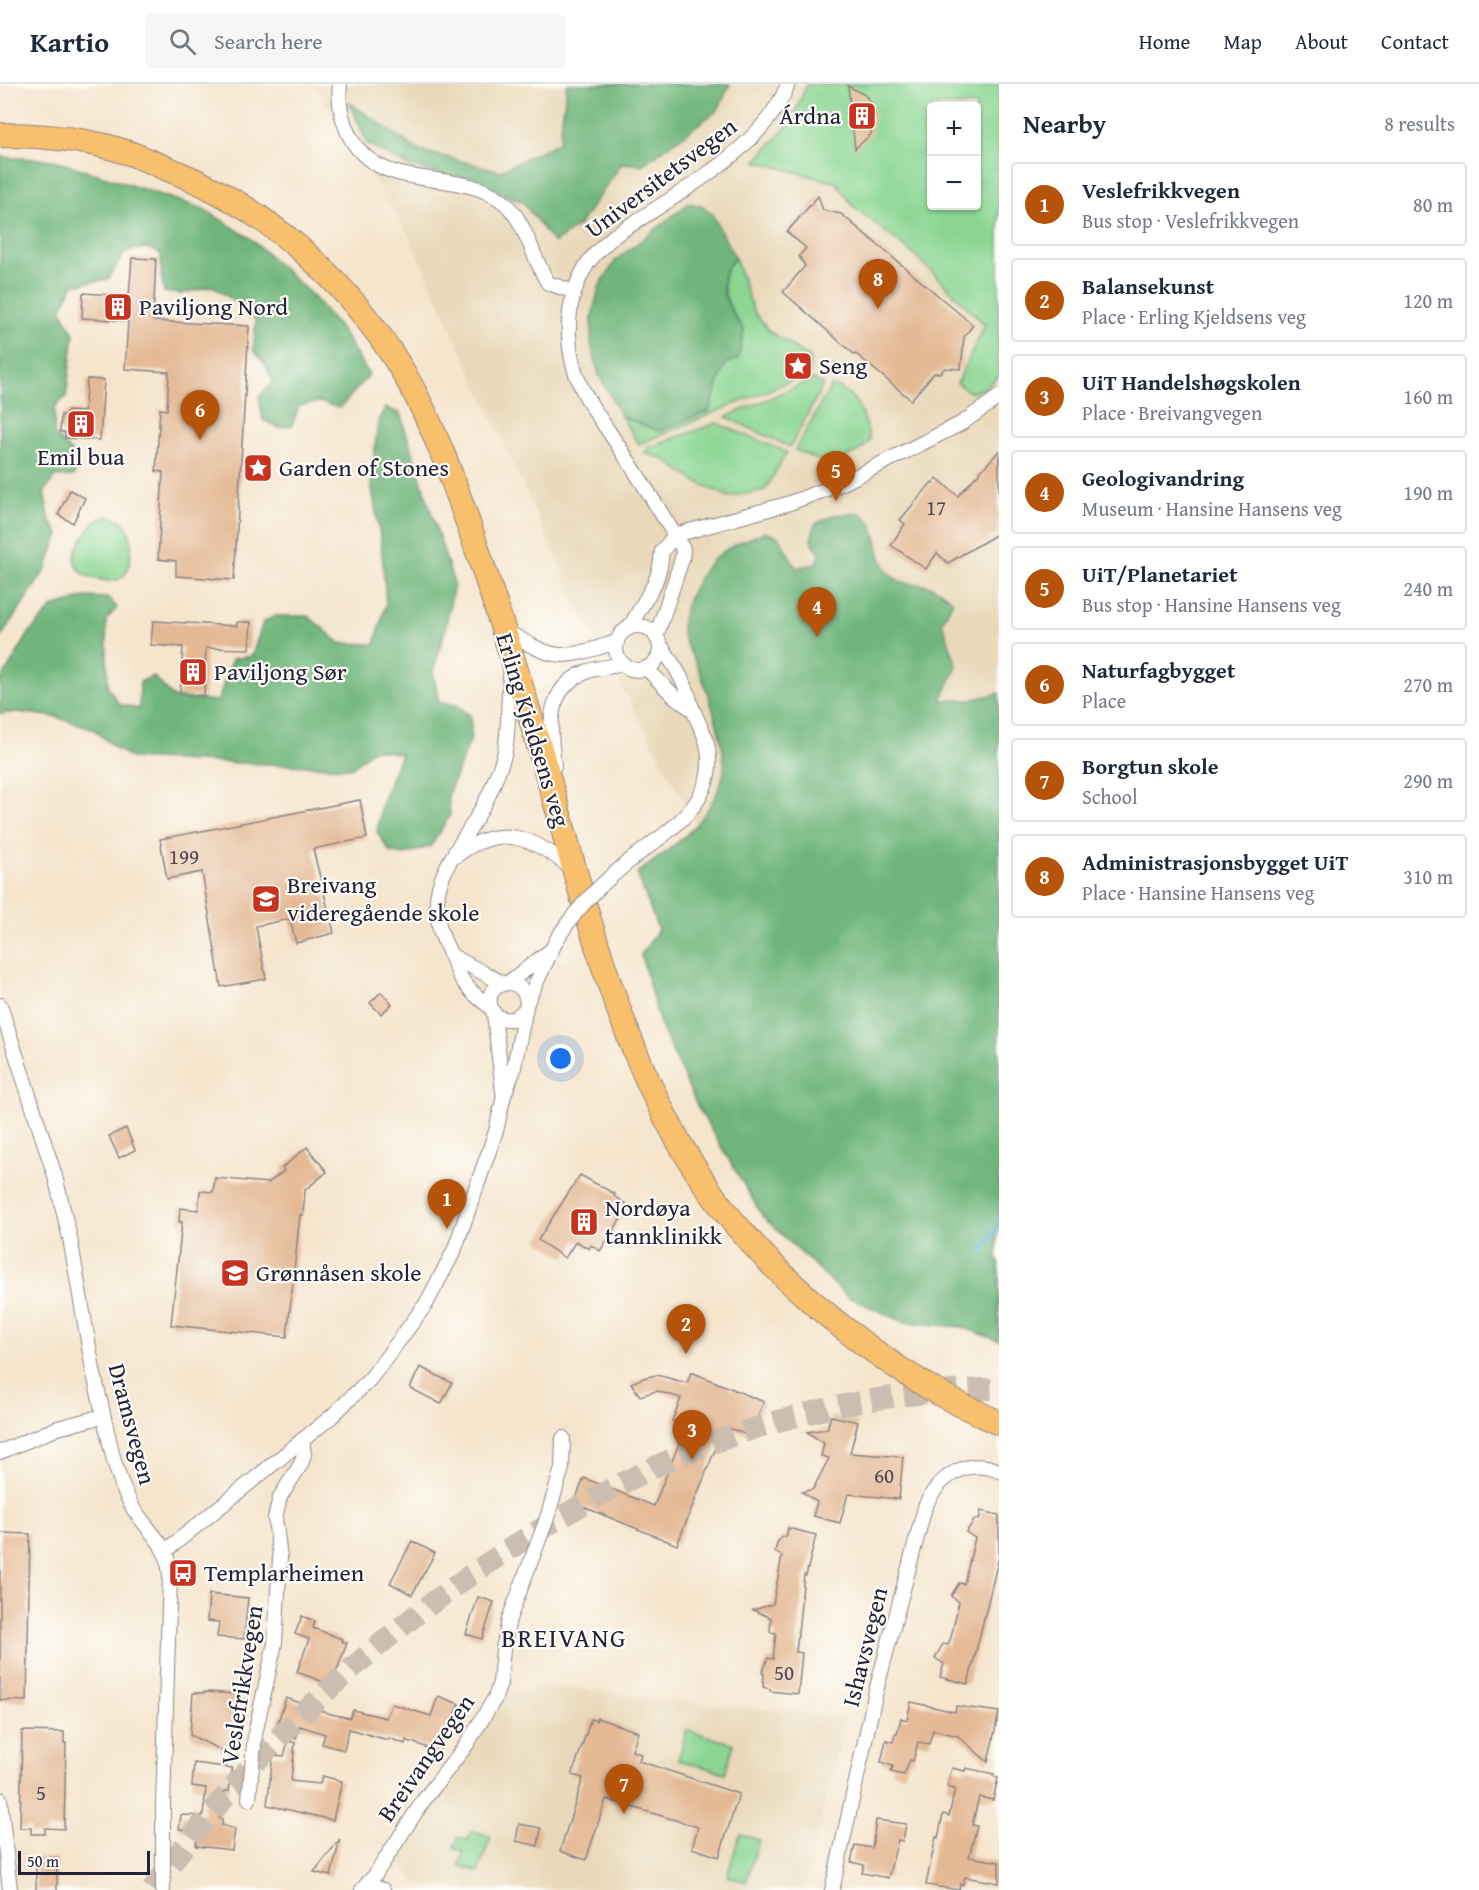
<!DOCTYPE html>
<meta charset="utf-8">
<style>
:root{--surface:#fff;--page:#f6f6f7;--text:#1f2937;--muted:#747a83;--line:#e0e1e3;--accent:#b45309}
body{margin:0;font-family:"Gentium Book Plus",serif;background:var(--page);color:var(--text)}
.controls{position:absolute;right:18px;top:18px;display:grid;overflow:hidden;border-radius:6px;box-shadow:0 2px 4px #0004}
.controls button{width:54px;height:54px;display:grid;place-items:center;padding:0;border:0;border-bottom:2px solid var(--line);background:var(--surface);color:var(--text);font:30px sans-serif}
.scale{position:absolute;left:18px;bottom:15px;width:132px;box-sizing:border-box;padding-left:6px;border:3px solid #22223b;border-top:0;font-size:16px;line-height:21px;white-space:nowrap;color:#22223b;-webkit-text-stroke:4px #fdfcf7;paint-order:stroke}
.you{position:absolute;left:561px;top:975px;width:21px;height:21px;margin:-15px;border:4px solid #fff;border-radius:50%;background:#1a73e8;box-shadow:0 0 0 9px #1a73e833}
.badge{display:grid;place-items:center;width:39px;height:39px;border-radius:50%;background:var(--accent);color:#fff;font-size:20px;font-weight:700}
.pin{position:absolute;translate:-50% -50px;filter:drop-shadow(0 2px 3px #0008)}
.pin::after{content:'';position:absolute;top:32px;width:21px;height:18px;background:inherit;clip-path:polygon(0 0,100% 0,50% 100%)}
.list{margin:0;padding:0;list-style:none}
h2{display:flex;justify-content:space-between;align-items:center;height:78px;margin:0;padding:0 24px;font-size:26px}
h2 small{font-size:20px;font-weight:400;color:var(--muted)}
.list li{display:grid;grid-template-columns:39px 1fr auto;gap:18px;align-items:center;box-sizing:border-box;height:84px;margin:0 12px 12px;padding:0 12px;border:2px solid var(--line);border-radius:6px}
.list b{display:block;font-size:22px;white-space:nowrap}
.list p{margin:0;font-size:20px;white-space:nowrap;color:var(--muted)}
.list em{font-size:20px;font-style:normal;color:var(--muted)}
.icon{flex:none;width:33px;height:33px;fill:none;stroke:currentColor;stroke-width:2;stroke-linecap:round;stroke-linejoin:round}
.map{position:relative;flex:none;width:999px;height:1806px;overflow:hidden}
header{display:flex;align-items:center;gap:36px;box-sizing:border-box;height:84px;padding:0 30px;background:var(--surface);border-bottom:2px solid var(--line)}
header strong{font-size:28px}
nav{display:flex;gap:33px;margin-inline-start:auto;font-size:21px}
.search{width:420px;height:54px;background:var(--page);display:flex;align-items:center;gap:15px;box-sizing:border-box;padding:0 21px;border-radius:6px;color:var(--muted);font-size:22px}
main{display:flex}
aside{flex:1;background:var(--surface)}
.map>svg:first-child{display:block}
</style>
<header>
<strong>Kartio</strong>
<div class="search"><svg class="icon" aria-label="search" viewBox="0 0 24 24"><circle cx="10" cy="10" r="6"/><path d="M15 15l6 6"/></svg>Search here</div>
<nav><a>Home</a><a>Map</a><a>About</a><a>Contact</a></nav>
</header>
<main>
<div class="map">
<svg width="999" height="1806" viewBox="0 0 999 1806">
<rect width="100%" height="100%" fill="#fdfcf7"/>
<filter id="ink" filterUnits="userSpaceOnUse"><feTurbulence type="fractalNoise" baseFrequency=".0167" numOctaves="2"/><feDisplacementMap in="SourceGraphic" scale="12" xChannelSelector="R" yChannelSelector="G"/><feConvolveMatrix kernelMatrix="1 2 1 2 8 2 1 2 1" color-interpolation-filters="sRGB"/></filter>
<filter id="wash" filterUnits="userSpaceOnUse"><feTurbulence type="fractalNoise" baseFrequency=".008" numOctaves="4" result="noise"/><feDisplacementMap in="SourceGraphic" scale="24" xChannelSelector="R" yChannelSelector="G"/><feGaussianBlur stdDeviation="1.35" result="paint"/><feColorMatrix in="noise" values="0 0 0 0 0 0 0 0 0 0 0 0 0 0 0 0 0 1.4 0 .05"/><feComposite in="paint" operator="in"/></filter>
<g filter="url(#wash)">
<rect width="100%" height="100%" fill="#f5e5cd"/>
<g fill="#e9d9ba" fill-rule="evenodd">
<path d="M314,0H999V1192L933,1179L579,523L408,150ZM932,22H976V122H932Z"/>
<polygon points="568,1604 709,1621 846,1632 806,1799 807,1806 457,1806 447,1803 419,1801 394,1774 458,1687 502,1618 512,1606"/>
</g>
<g fill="#8ad592" stroke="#567c66" stroke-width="1.5" fill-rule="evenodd">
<path d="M807,0H929L932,2L933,0H999V81L997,84L999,86V292L984,304L971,309L957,299L985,241L917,173L852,121L837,99L756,77L791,38ZM932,22H976V122H932Z"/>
<path d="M735,174L754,228L769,247L810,274V289L639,360L621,332L658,347L709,327L725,280L738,275L744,246C729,225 712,196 735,174Z"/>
<polygon points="814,295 823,301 790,363 726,333"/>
<path d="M831,302C857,306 865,334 870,356C864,367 834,381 822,377C813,375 804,369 795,366Z"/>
<polygon points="716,339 787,368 765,406 729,413 695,397 662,374 645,370 648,364"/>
<path d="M109,432C128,436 132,450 131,467C129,489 125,501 101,496C93,494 85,493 80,486C77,483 75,478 75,473C75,465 92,438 100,435C102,434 108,433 109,432Z"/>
<polygon points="687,1646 734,1660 725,1689 678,1676"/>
<polygon points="471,1747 491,1753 478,1788 459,1781 464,1768 454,1764 458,1753 468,1756"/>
<polygon points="740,1750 759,1756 746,1798 727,1792"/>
</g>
<g fill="#6fb67c" stroke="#486c5c" stroke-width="1.5">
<polygon points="567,0 730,0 718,26 642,81 622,79 579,141 554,159 523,118 470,96 410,83 367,60 350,19 418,66 500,87 559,58"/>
<polygon points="0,73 54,76 204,125 250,154 312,211 342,247 369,291 340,324 319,318 299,322 292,341 279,344 263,336 259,313 273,298 265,280 253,266 256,235 243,230 237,219 212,202 181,210 164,208 161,189 161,170 147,164 126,167 108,195 73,201 61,226 74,250 66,313 55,323 54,350 78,375 74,392 55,393 44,408 50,437 59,450 46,485 0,554"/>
<path d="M689,119L704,123L712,130L735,174C711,196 728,225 744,246L738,275L725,280L709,327L658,347L621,332L599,291L591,259L592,233L599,203L616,176Z"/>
<polygon points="385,324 400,329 454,500 445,546 433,588 439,619 457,621 471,632 471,655 448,710 450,731 431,762 404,771 390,768 377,748 382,717 401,670 374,665 351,684 131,674 115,664 93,645 56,633 18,628 0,630 0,598 30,548 53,523 85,513 109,514 117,524 106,536 108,603 119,620 139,625 140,598 153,592 173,613 218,617 232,575 252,572 263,538 276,532 308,532 340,559 375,560 386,519 381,458 371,399 378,337"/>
<path d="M860,429C884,441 872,476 893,493C904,501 917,499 929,502C937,503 946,512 953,517L942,538L957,582L941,616H971L999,609V1146L997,1151V1176L999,1178V1257L962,1243L904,1238L848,1213L763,1133L697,1022L660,940L641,871L658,846L637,789C674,763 710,738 723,692C729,671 708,607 699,586C695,574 684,561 682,549C681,532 686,520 693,505C709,470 731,461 765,448L779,453L796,484L815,480L821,471L811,456L815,440L834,431Z"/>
</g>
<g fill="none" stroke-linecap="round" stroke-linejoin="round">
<polyline stroke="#4ba9c9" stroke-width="5" points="983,1166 999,1141"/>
</g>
<g id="blocks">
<g fill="#e4b995">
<polygon points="848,2 865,11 871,19 875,31 871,50 855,65"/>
<polygon points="818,112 823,126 841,130 973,241 964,253 961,285 945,284 940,289 934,289 911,316 856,270 855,271 783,208 805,182 799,172 806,164 787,148"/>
<polygon points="132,174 156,175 153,237 249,242 234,496 176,492 176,477 158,475 163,388 156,387 160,325 167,326 169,288 125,285 128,237 82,234 83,209 129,212"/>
<polygon points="87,295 104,296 100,356 65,354 65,348 60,348 61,331 66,331 67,327 84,328"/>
<polygon points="999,367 999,449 948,479 937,469 926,485 891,461 905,440 900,436 932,398 933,399 937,394 958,412"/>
<polygon points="70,406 85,414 73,439 58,431"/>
<polygon points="153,537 237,542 237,538 251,538 249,565 206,564 204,612 180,611 183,563 151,561"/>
<polygon points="360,716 367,754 313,765 334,849 296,859 290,835 256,842 266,895 221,903 202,788 167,795 160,755"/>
<polygon points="381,908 392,920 381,930 370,919"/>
<polygon points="126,1044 135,1066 119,1074 109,1052"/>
<polygon points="307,1063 327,1088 305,1106 303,1131 300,1131 287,1253 171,1241 182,1138 179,1138 180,1124 198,1126 200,1107 213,1108 215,1094 268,1099 284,1087 282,1084"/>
<polygon points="580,1091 615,1110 614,1112 629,1122 600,1167 591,1161 589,1165 576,1157 565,1174 538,1156"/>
<polygon points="420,1283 452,1299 441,1320 410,1304"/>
<polygon points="691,1288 764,1318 750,1352 729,1344 723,1358 719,1356 677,1461 574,1419 584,1394 654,1422 686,1342 672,1337 681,1314 657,1307 640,1312 631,1299 646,1293 657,1291 687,1299"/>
<polygon points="831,1332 858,1338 850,1369 903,1373 899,1415 848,1410 840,1439 813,1432 817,1418 802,1408 813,1405 829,1374 821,1372 824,1359 807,1348 827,1345"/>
<polygon points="981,1427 999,1431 999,1473 968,1600 940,1593 944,1580 935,1574 943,1560 948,1561 951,1553 959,1518 951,1512 959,1499 964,1500 975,1454 966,1448 975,1435 979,1436"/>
<polygon points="788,1444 816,1451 806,1492 804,1491 796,1568 802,1569 798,1610 770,1607 770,1605 763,1603 764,1590 762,1589 768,1574 773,1575 776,1549 770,1548 771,1534 753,1526 773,1520 782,1472 775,1468 777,1459 782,1452 786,1453"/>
<polygon points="0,1449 30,1450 27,1617 0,1616"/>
<polygon points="412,1457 435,1469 412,1511 390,1499"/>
<polygon points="209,1510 248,1514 244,1555 217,1553 219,1538 207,1537"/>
<polygon points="478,1513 494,1518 482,1555 466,1550"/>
<polygon points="302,1532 315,1537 313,1544 342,1555 341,1557 347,1559 332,1599 327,1597 326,1599 297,1588 309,1555 295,1550"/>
<polygon points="205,1608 239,1610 233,1672 190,1651 193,1609 205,1609"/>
<polygon points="438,1612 459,1620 448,1651 444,1653 439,1668 406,1656 405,1660 389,1654 388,1656 349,1645 344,1666 322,1660 325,1650 300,1642 296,1654 275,1647 286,1614 331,1630 350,1634 353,1626 386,1634 392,1620 431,1632"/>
<polygon points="911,1618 955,1628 956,1622 999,1628 988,1678 958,1652 933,1646 929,1660 918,1658 913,1677 910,1676 904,1691 891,1688 893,1682 881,1678 886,1656 893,1658 895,1650 897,1650 901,1634 907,1636"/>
<polygon points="597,1634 638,1648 632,1667 641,1670 639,1677 739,1710 719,1773 692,1764 698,1743 606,1715 586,1776 560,1767 583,1694 572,1691 591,1635 596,1637"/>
<polygon points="22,1647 64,1648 64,1659 66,1659 64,1745 45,1744 45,1750 31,1750 31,1744 20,1744"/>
<polygon points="288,1657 295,1659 291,1697 320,1700 322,1692 342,1697 333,1736 267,1721 273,1671 284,1672"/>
<polygon points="194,1679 232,1684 229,1707 225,1707 219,1734 222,1735 222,1741 235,1745 232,1766 196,1762 197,1749 179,1745 181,1731 203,1732 206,1704 192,1702"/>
<polygon points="952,1684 965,1687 966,1684 994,1690 993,1692 998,1694 993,1716 979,1713 972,1741 977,1742 969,1773 999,1778 999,1799 965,1793 963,1800 960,1800 959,1806 926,1801 936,1753 938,1754 943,1730 949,1732 955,1705 947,1703"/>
<polygon points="876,1736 906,1740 903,1757 898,1756 888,1794 862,1789 864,1781 851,1778 855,1761 872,1764"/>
<polygon points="519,1740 541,1744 538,1762 516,1757"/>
<polygon points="340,1755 331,1792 314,1788"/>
<rect x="36" y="1774" width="21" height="32"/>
</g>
</g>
</g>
<g filter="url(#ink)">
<use href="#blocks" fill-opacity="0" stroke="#8c8484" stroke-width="1.5"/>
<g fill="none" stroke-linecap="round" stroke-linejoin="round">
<path stroke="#cbbeb0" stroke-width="22" stroke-dasharray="22 11" stroke-linecap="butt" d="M152,1806C262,1650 410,1519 575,1425C623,1398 671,1373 723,1355C811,1323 905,1306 999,1305"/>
<g stroke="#8c8484" stroke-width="16">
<g id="minor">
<path d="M340,0C338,18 341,32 348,49C378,112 454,82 501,116C524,132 533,175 548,199L574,208"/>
<circle cx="638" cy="564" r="22"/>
<polyline points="629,544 655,499 660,483 662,467 675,451 787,420 843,399 962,339 999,313"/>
<path d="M505,546C557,578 559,576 617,558"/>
<path d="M656,553L682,475L683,465C665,435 646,404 627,375C614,354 599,335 587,314C564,274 562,222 586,182C593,170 604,161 614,152C671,113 764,66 788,0"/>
<polyline points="646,584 674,612 693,626"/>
<path d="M554,682C550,645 544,605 586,588C597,583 611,583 623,580"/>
<path d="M653,759C689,733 721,702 705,653C702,645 697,636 694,628C690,620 689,610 685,602C678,586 669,573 659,559"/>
<path d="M456,772C499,738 534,753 572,785"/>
<polyline points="452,872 502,899"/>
<polyline points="509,898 550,867"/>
<polyline points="527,918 557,855"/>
<polyline points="0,921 55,1092 70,1154 93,1286 114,1377 123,1404 134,1426 159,1458 167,1473 170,1490 163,1722 163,1806"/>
<path d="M490,923C479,914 468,906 461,894C456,886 454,877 450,869C410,797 470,762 493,701C497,690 503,678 505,667C510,639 507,612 511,584"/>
<polyline points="494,930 503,1008"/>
<polyline points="0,1368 58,1344 103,1332"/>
<path d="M164,1468L331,1333L370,1295L389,1270L426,1220L454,1167L496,1047L504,1011L513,988L527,918C524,898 504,892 491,909C486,926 497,937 514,935L525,926"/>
<polyline points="0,1715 10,1806"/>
<polyline points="249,1715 255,1650 275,1559 280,1473 275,1434 280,1413 301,1380 304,1370 302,1356"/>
<polyline points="367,1800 383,1806"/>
<polyline points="362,1806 375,1791 423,1717 467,1660 495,1614 500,1599 503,1565 509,1535 546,1437 562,1384 563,1354"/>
<path d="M832,1806L876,1607L925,1423C938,1393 966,1373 999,1387"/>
</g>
</g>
<g stroke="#8c8484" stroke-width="26">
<path id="trunk" d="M0,51C43,51 88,55 129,69C146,75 162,83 178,89C270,127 347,197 399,281C435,340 458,409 480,474C509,560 535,647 560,734C594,856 629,984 699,1091C755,1178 854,1261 944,1312C962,1322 981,1330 999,1339"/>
</g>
<use href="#minor" stroke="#fff" stroke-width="14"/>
<use href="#trunk" stroke="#f8bf6c" stroke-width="24"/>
<g stroke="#8c8484" stroke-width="16" stroke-linecap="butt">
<path id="minor-bridge" d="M557,855C582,815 615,787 653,759"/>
</g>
<use href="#minor-bridge" stroke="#fff" stroke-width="14"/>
</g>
</g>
<defs>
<g id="building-square" transform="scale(1.5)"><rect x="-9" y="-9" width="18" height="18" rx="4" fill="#c8321e" stroke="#fdfcf7"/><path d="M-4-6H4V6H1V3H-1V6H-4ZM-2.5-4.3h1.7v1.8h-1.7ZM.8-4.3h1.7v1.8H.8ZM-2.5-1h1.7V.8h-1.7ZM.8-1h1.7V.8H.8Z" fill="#fff"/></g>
<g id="sight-square" transform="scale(1.5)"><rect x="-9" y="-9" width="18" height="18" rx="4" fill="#c8321e" stroke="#fdfcf7"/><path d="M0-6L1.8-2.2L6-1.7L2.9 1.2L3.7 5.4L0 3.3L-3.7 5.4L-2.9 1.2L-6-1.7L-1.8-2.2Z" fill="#fff"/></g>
<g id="school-square" transform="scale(1.5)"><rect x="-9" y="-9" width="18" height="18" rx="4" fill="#c8321e" stroke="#fdfcf7"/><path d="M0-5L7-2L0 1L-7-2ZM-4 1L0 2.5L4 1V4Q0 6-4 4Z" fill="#fff"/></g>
<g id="bus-square" transform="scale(1.5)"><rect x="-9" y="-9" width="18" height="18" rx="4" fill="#c8321e" stroke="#fdfcf7"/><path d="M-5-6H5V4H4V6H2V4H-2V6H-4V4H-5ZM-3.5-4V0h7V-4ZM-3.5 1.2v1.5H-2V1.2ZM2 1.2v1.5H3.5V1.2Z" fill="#fff"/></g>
</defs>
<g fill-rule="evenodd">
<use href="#building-square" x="862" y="32"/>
<use href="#building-square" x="118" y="223"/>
<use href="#sight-square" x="798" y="282"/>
<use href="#building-square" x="81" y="340"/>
<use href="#sight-square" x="258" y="384"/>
<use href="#building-square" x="193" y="588"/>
<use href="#school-square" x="266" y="815"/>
<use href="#building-square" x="584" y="1138"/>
<use href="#school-square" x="235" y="1189"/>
<use href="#bus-square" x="183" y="1489"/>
</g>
<g text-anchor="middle" stroke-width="4.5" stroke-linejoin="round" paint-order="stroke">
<g font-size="21" fill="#524852">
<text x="936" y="431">17</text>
<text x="184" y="780">199</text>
<text x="884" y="1399">60</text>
<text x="784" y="1596">50</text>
<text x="41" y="1716">5</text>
</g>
<g font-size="24" fill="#22223b" stroke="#fdfcf7" text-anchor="start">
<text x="841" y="40" text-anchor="end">Árdna</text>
<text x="139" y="231">Paviljong Nord</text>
<text x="819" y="290">Seng</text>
<text x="81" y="381" text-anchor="middle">Emil bua</text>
<text x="279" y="392">Garden of Stones</text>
<text x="214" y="596">Paviljong Sør</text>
<text x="287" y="809">Breivang<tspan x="287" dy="28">videregående skole</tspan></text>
<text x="605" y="1132">Nordøya<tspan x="605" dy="28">tannklinikk</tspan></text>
<text x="256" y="1197">Grønnåsen skole</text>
<text x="204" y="1497">Templarheimen</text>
</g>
<g font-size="24" fill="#22223b" stroke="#fdfcf7">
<text transform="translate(661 94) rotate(-37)" y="8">Universitetsvegen</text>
<text transform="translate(533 646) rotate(73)" y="8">Erling Kjeldsens veg</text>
<text transform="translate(132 1340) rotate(75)" y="8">Dramsvegen</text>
<text transform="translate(865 1563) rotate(-76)" y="8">Ishavsvegen</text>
<text transform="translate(242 1601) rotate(-81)" y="8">Veslefrikkvegen</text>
<text transform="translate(426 1674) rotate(-55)" y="8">Breivangvegen</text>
</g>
<g font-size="26" letter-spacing="1.5" fill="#22223b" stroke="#fdfcf7">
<text x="564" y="1563">BREIVANG</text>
</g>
</g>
</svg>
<div class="controls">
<button>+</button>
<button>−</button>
</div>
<div class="scale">50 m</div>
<div class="you"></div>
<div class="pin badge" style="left:447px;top:1145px">1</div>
<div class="pin badge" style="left:686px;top:1270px">2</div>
<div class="pin badge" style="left:692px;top:1376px">3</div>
<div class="pin badge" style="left:817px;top:553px">4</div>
<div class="pin badge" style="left:836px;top:417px">5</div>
<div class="pin badge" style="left:200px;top:356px">6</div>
<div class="pin badge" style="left:624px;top:1730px">7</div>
<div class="pin badge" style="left:878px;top:225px">8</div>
</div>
<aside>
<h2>Nearby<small>8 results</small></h2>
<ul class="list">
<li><span class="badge">1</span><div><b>Veslefrikkvegen</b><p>Bus stop · Veslefrikkvegen</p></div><em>80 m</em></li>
<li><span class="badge">2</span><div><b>Balansekunst</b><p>Place · Erling Kjeldsens veg</p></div><em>120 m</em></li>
<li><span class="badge">3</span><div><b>UiT Handelshøgskolen</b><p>Place · Breivangvegen</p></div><em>160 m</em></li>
<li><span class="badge">4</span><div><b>Geologivandring</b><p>Museum · Hansine Hansens veg</p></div><em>190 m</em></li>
<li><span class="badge">5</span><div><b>UiT/Planetariet</b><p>Bus stop · Hansine Hansens veg</p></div><em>240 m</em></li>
<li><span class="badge">6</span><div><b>Naturfagbygget</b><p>Place</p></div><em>270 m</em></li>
<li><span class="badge">7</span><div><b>Borgtun skole</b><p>School</p></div><em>290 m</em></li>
<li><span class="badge">8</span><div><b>Administrasjonsbygget UiT</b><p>Place · Hansine Hansens veg</p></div><em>310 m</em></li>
</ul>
</aside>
</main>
